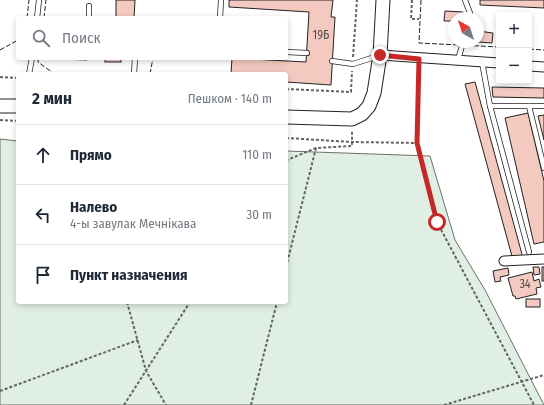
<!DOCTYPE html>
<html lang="ru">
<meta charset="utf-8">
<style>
:root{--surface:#fff;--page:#f2f2f3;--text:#1f2937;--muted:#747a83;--line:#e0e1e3}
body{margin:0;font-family:"Fira Sans Condensed",sans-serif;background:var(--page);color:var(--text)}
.controls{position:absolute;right:12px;top:12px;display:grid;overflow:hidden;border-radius:4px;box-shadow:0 2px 6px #0003}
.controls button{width:36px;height:36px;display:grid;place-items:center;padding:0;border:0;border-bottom:1px solid var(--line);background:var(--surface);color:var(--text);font:20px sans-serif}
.compass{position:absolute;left:448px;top:12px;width:36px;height:36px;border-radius:50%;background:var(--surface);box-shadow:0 2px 6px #0003;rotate:321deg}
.stop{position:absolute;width:12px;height:12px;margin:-9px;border:3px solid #c62828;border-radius:50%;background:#fff}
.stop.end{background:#c62828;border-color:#fff;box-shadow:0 1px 4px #0008}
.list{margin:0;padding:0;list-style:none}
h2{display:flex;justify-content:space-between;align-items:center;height:52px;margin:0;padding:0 16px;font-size:17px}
h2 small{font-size:13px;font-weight:400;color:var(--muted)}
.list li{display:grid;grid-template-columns:26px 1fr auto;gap:12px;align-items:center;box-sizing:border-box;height:60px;padding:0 16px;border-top:1px solid var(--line)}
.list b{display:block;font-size:15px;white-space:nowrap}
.list p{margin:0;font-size:13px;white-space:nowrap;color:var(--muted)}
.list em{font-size:13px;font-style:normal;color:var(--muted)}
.icon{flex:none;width:22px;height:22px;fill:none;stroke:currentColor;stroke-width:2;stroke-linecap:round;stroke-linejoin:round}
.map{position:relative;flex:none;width:544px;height:405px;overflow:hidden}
.search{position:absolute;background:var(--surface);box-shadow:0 2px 6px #0003;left:16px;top:16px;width:272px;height:44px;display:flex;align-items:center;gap:10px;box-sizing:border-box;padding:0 14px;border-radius:4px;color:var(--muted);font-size:15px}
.panel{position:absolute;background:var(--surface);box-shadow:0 2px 6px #0003;left:16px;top:72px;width:272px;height:232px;border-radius:4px}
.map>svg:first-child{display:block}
</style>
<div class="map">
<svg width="544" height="405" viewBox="0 0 544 405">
<rect width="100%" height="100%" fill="#fff"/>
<polygon fill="#e0efe3" stroke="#6f6f6f" points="0,139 18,141 18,302 286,302 286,151 430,156 455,240 485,290 544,405 0,405"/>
<g fill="#f3c9c0" stroke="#222">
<polygon points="116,0 135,0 134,18 116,18"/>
<polygon points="229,0 333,0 331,17 335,17 331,85 286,82 286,74 231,74 232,58 306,62 309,12 229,7"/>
<polygon points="480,0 544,0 544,8 480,5"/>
<polygon points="445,11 463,12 463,18 454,18 454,21 444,21"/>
<polygon points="478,31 493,33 492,43 478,42"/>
<polygon points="61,58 87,58 87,60 61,59"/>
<rect x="105" y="58" width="16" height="4"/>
<polygon points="475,82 523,258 513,260 465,84"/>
<polygon points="492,87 544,88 544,98 493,97"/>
<polygon points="528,113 544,181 544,242 534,244 505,118"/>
<polygon points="544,115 544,140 538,116"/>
<polygon points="533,267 539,267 540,274 534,275"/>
<rect x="542" y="267" width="2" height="14"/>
<polygon points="508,268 509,275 500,277 501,281 495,282 493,271"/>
<polygon points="532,272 534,281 539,279 541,287 536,288 537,294 516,299 515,296 513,296 508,278"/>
<rect x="526" y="299" width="14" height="8"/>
</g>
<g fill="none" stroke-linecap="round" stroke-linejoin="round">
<g stroke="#222" stroke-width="6">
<g id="lane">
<polyline points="465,0 470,13 469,18"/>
<polyline points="37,18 39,0"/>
<polyline points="89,18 89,6"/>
<polyline points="220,18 221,0"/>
<polyline points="286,52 307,53"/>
<polyline points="458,60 463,42"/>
<polyline points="332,61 353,64 378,56"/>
<polyline points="482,62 490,106 529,252"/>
<polyline points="29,74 32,58"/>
<polyline points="134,74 135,58"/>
<polyline points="490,106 544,106"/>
<polyline points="529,106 544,168"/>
</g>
</g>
<g stroke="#222" stroke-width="11">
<g id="street">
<polyline points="380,55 499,63"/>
<polyline points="529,66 544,67"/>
<polyline points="504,261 544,259"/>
</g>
</g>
<g stroke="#222" stroke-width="15">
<g id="secondary">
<polyline points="0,106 18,106"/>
<polyline points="286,117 352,119 362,114 369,106 374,93 380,55 383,0"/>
</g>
</g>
<g stroke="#646464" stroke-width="2" stroke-dasharray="3 2" stroke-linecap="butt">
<polyline points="412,0 411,19 419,19"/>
<polyline points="353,57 357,0"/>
<polyline points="0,77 18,78"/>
<polyline points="286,89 351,92 352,71"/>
<polyline points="0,120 18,121"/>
<polyline points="286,138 352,142 417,143 419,65"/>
<polyline points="417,143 437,222 534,405"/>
<polyline points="286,161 287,160 316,148 352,146 352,130"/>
<polyline points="286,267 316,148"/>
<polyline points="127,302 146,371 166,405"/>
<polyline points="0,391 138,340"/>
<polyline points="124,405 190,302"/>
<polyline points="251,405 277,302"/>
<polyline points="444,405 544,375"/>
</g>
<use href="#lane" stroke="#fff" stroke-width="4.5"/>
<use href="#street" stroke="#fff" stroke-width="9"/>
<use href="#secondary" stroke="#fff" stroke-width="13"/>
<g stroke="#222" stroke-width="1" stroke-dasharray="5 2" stroke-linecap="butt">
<polyline points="421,0 419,43 499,47"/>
<polyline points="27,18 29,0"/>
<polyline points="44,18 46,0"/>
<polyline points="529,49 544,50"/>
<polyline points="0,50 18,40"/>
<polyline points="38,58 38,62 53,73 87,74"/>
<polyline points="150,74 153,58"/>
</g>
</g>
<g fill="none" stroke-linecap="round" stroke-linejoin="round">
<polyline stroke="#c62828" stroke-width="5" points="380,55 419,59 417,143 437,222"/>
</g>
<g text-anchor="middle" stroke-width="3" stroke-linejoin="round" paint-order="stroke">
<g font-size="12" fill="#564c4a">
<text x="321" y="39">19Б</text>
<text x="525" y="288">34</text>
</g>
</g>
</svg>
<div class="controls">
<button>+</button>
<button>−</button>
</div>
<svg class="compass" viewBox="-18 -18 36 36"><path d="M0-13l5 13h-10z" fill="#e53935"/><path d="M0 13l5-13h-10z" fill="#747a83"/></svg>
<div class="stop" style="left:437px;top:222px"></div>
<div class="stop end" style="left:380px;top:55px"></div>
<div class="search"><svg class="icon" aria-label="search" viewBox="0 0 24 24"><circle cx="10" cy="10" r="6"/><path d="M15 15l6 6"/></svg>Поиск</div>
<section class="panel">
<h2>2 мин<small>Пешком · 140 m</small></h2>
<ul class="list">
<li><svg class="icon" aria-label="ahead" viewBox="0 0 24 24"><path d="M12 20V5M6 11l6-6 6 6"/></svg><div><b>Прямо</b></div><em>110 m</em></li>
<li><svg class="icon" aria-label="left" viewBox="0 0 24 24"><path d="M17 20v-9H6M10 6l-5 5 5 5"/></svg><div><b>Налево</b><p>4-ы завулак Мечнікава</p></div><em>30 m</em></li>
<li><svg class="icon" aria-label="arrive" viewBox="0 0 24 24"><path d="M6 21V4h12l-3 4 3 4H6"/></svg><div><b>Пункт назначения</b></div></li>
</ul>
</section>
</div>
